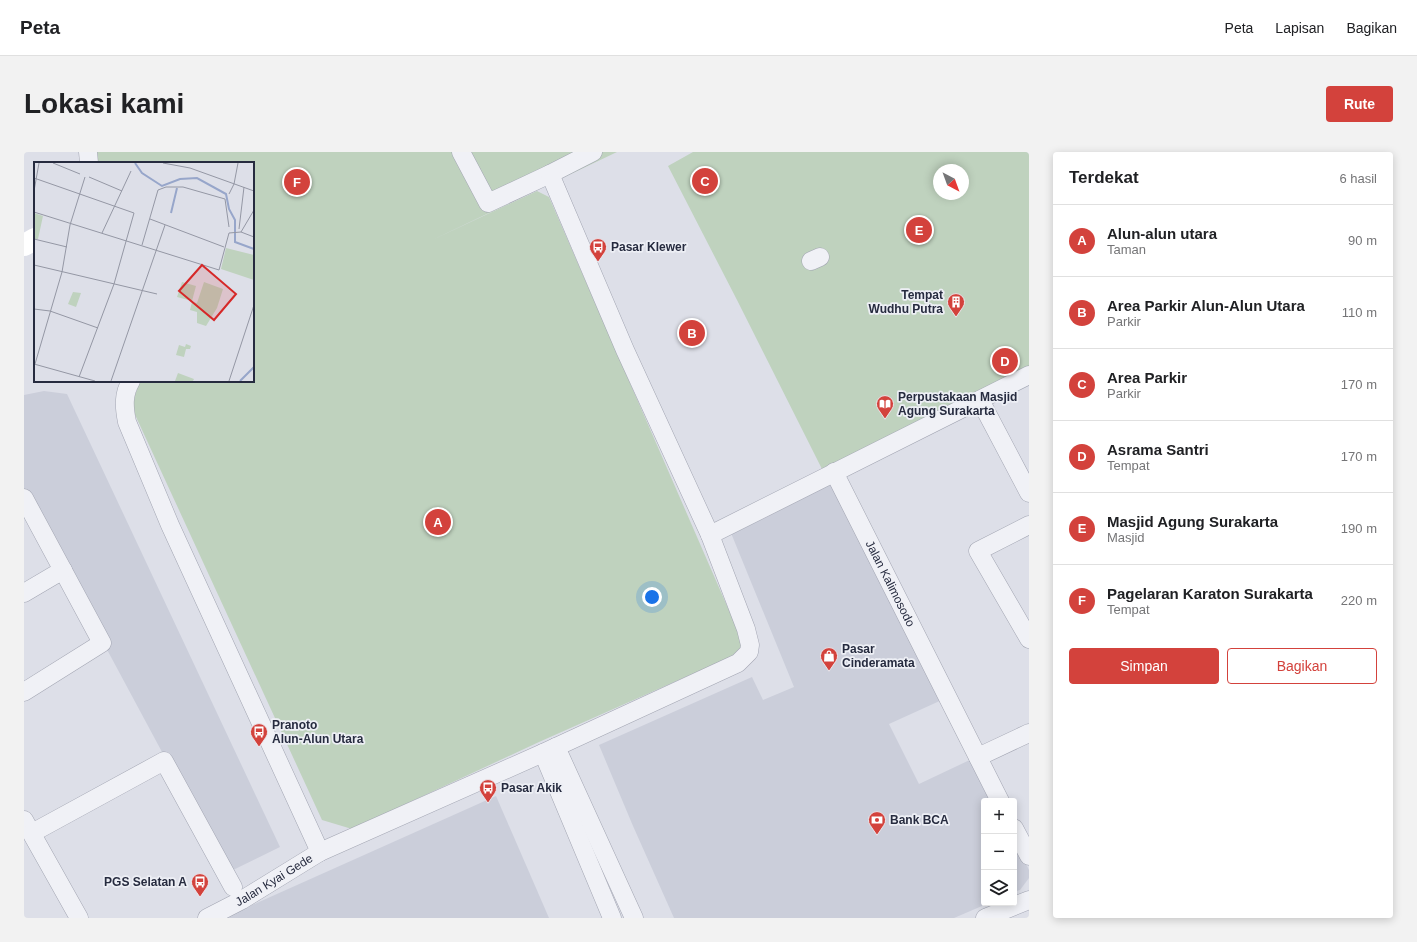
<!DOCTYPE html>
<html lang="id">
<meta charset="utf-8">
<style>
:root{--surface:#fff;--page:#f2f2f2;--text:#202124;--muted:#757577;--line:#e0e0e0;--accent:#d3423c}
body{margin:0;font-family:Helvetica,sans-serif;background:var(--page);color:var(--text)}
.controls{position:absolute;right:12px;bottom:12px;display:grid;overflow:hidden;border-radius:4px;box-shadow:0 2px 10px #0003}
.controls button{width:36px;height:36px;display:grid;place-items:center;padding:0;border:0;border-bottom:1px solid var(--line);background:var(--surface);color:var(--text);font:20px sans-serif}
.compass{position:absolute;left:909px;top:12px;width:36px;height:36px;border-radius:50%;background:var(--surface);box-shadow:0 2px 10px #0003;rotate:139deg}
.you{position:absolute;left:628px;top:445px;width:14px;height:14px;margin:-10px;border:3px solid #fff;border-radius:50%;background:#1a73e8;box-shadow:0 0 0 6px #1a73e833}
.badge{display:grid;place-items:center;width:26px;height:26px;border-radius:50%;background:var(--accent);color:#fff;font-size:13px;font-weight:700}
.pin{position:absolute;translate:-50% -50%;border:2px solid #fff;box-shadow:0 1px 4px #0006}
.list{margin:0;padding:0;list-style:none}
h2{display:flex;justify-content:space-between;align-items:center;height:52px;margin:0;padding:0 16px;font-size:17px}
h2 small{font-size:13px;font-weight:400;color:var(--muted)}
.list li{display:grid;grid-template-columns:26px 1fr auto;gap:12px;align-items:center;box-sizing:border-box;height:72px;padding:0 16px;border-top:1px solid var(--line)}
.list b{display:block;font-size:15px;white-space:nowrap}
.list p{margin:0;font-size:13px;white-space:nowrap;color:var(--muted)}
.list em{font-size:13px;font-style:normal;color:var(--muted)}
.actions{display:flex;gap:8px;padding:12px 16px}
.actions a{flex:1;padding:9px 0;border:1px solid var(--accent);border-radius:4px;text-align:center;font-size:14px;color:var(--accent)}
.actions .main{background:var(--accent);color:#fff}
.icon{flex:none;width:22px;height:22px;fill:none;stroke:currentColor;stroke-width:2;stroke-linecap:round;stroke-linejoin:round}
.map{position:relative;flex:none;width:1005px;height:766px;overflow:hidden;border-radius:4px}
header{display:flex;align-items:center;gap:24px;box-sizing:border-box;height:56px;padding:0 20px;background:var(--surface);border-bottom:1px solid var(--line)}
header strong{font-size:19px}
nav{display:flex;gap:22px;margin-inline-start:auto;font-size:14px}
.intro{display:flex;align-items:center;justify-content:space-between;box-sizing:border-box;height:96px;padding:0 24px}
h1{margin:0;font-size:28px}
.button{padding:10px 18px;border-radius:4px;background:var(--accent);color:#fff;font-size:14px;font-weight:700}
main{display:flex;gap:24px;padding:0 24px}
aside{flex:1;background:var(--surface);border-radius:4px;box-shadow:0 2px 10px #0003}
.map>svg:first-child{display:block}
</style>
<header>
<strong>Peta</strong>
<nav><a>Peta</a><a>Lapisan</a><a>Bagikan</a></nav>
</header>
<div class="intro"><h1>Lokasi kami</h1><a class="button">Rute</a></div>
<main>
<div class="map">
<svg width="1005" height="766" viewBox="0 0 1005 766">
<rect width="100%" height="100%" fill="#dddfe8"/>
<g fill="#cbceda">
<polygon points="20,239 43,242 256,695 203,721 0,343 0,243"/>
<polygon points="800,332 810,335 920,547 865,572 895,632 950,606 971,649 960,649 960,751 965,751 930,766 650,766 609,674 575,593 728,525 739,548 770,535 707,381"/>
<polygon points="472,644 525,766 199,766"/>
<polygon points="990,687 1005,718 1005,726 996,738 990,740"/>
</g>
<g fill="#bfd2be" fill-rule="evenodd">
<polygon points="62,0 593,0 406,89 513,39 525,45 717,486 718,495 711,503 515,590 328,677 298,668 107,254 116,229 229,229 229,11 63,11"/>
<path d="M669,0H1005V220L800,321L713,148L644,14ZM915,18H939V42H915Z"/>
</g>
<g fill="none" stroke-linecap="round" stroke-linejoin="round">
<g stroke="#a2a5b2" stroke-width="19">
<g id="street">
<polyline points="64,0 65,11"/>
<polyline points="437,0 464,51 526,22 569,0"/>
<polyline points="787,109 796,105"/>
<path d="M107,229C99,242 100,255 103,270L146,373L296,700"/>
<polyline points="956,248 1005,341"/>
<path id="s1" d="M810,320L976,649"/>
<polyline points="0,346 78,491 0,540"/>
<polyline points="1005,373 954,399 1005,487"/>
<polyline points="686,383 1005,223"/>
<polyline points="0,441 39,418"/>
<polyline points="532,595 610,766"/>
<polyline points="519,601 588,766"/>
<polyline points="954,605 1005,581"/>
<polyline points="0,668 55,766"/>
<polyline points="990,676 1005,704"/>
<polyline points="8,681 140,609 209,735"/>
<path id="s2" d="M183,766L218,748L296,700L519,601L714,511L725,500L726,493L722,477L686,383L601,198L526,22"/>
<polyline points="961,766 1005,748"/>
</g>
</g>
<use href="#street" stroke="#f0f1f6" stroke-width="18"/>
<polyline stroke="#fff" stroke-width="22" points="0,93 11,87"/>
</g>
<defs>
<g id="bus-pin" transform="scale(0.9)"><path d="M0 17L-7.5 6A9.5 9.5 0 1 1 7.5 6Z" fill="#d3423c" stroke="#edeff5"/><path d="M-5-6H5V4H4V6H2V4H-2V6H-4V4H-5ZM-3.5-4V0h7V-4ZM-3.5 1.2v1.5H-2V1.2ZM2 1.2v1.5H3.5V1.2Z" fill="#fff"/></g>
<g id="building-pin" transform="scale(0.9)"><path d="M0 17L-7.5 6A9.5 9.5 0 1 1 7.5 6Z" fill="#d3423c" stroke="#edeff5"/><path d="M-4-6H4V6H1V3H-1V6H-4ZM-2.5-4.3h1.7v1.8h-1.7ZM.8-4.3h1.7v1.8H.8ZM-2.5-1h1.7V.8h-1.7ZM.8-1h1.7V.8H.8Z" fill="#fff"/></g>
<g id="library-pin" transform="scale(0.9)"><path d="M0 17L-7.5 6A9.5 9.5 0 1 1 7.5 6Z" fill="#d3423c" stroke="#edeff5"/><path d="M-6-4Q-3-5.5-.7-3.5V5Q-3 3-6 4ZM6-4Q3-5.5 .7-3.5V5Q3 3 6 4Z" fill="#fff"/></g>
<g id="shop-pin" transform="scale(0.9)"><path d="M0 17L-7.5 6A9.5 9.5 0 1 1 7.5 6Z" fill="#d3423c" stroke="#edeff5"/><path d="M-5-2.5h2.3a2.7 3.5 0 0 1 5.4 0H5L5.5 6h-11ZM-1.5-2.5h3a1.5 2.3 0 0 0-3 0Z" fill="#fff"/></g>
<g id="bank-pin" transform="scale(0.9)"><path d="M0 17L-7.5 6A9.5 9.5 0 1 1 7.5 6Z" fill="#d3423c" stroke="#edeff5"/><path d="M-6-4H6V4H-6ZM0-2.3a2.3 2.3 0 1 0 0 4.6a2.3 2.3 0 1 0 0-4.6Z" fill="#fff"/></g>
</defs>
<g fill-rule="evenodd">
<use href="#bus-pin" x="574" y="95"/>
<use href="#building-pin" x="932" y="150"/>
<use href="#library-pin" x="861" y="252"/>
<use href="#shop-pin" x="805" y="504"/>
<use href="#bus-pin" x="235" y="580"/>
<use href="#bus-pin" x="464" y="636"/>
<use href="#bank-pin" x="853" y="668"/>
<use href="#bus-pin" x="176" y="730"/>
</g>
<g text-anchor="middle" stroke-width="3.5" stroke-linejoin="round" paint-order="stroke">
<g font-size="12" font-weight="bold" fill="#262b3f" stroke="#edeff5" text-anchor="start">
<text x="587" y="99">Pasar Klewer</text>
<text x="919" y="147" text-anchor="end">Tempat<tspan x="919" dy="14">Wudhu Putra</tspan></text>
<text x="874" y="249">Perpustakaan Masjid<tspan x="874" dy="14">Agung Surakarta</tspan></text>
<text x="818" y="501">Pasar<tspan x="818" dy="14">Cinderamata</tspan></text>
<text x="248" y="577">Pranoto<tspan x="248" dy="14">Alun-Alun Utara</tspan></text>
<text x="477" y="640">Pasar Akik</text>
<text x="866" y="672">Bank BCA</text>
<text x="163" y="734" text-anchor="end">PGS Selatan A</text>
</g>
<g font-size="12" fill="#262b3f" stroke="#edeff5">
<text dy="4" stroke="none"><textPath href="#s1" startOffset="125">Jalan Kalimosodo</textPath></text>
<text dy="4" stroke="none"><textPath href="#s2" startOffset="77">Jalan Kyai Gede</textPath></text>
</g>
</g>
<g transform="translate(10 10)">
<rect width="220" height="220" fill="#dddfe8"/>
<path d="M0,51L9,54L4,77H0ZM192,86L220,93V118L187,107ZM148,120L162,124L158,139L143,135ZM170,120L189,127L183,146L172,164L163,161V150L156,148L158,140L163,141ZM39,130L47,131L42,145L34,142ZM152,182L157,184L156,187H152L150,195L142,193L145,183L151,185ZM144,211L160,217L159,219H141Z" fill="#bfd2be"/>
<path fill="none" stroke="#97a6ca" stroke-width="2" d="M101,1L108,11L128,24L146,17L163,16L192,32L195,47L201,58V80L220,87M137,51L143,26M206,219L220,205"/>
<path fill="none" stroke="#9497a4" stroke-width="1" d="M19,1L46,12M129,1L156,6L220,29M55,15L88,29M0,16L100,51L80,122L45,215M0,29L5,1M195,32L200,22L204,1M0,50L185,108L195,71L207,70L220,48M116,57L190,85M205,67L210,25M207,70L220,75M68,71L97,9M0,77L33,85M108,83L124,28L132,25H149L191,37L195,65M0,103L123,132M0,147L16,149L64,166M0,202L61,219M1,202L28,110L36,63L51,15M77,219L131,63M195,219L220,143"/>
<path fill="#d62828" fill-opacity="0.15" stroke="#d62828" stroke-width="2" d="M168,103L202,132L180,158L145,129Z"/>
<rect width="220" height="220" fill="none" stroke="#262b3f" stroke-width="2"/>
</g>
</svg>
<div class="controls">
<button>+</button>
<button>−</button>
<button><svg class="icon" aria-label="layers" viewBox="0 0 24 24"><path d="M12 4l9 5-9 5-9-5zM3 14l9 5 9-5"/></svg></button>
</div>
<svg class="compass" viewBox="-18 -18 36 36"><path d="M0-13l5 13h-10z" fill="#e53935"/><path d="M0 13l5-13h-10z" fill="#757577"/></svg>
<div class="you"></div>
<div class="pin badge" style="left:414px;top:370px">A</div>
<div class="pin badge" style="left:668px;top:181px">B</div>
<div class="pin badge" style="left:681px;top:29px">C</div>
<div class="pin badge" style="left:981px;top:209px">D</div>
<div class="pin badge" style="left:895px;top:78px">E</div>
<div class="pin badge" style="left:273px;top:30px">F</div>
</div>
<aside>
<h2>Terdekat<small>6 hasil</small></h2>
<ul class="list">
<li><span class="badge">A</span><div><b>Alun-alun utara</b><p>Taman</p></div><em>90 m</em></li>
<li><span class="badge">B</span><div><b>Area Parkir Alun-Alun Utara</b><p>Parkir</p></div><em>110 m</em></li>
<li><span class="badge">C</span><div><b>Area Parkir</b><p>Parkir</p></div><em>170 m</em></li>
<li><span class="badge">D</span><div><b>Asrama Santri</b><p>Tempat</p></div><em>170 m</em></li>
<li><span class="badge">E</span><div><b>Masjid Agung Surakarta</b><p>Masjid</p></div><em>190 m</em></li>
<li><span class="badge">F</span><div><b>Pagelaran Karaton Surakarta</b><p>Tempat</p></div><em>220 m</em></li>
</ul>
<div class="actions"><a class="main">Simpan</a><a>Bagikan</a></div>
</aside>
</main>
